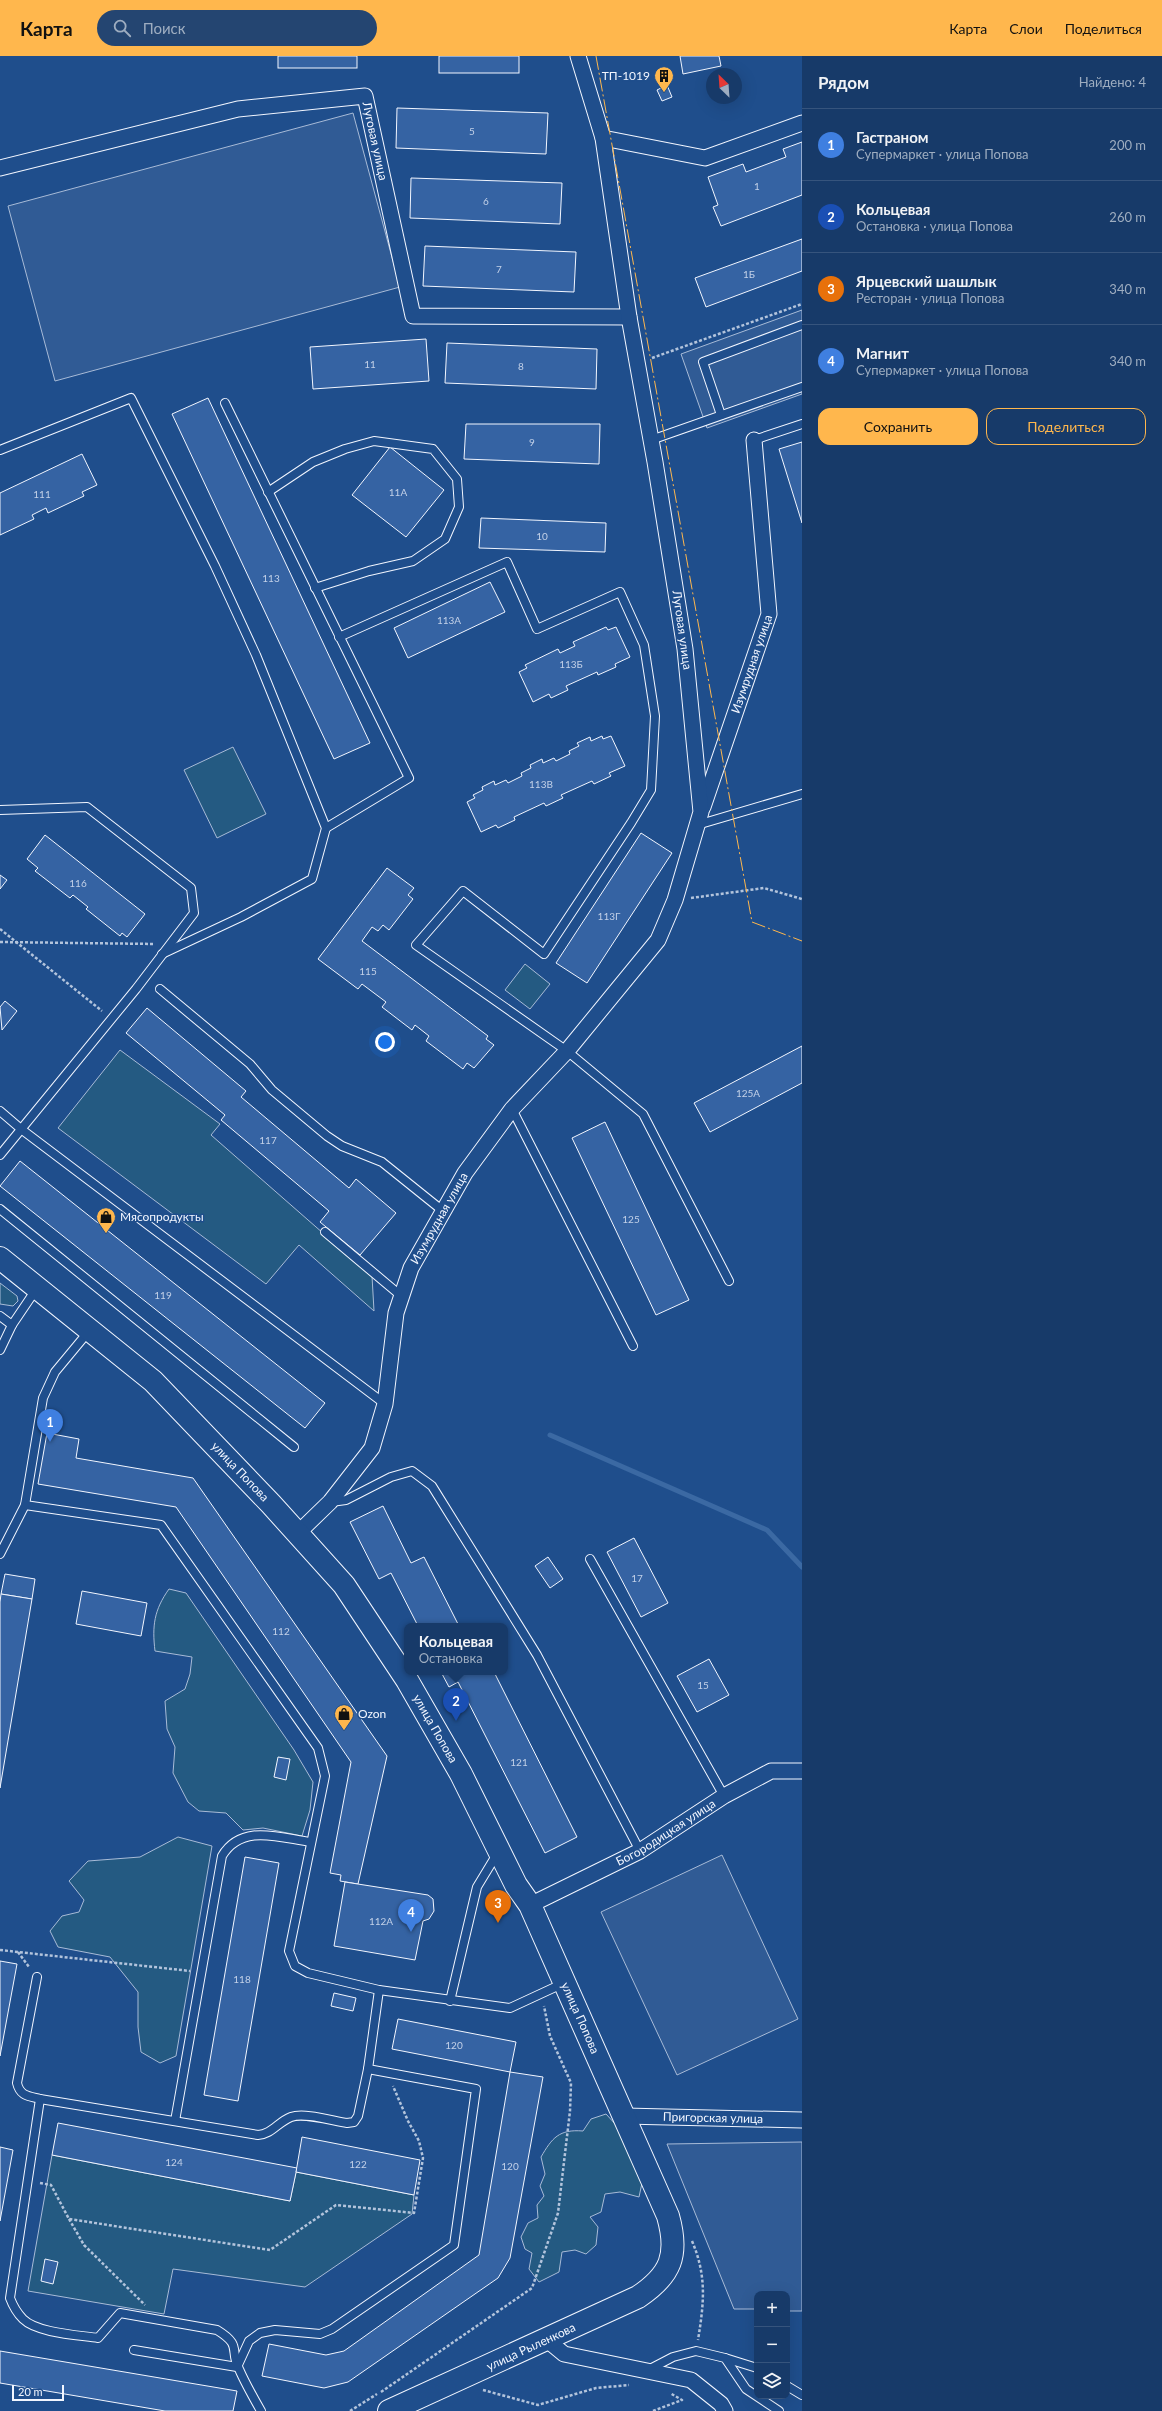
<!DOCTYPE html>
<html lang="ru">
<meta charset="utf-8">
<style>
:root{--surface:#173a69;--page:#244571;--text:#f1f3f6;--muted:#9eadc0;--line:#36547d;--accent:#ffb74d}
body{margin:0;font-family:Lato,sans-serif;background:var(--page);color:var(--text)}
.controls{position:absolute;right:12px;bottom:12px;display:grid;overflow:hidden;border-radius:8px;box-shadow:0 4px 16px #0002}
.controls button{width:36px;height:36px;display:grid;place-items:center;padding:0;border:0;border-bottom:1px solid var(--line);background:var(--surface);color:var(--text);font:20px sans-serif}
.compass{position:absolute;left:706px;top:12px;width:36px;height:36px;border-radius:50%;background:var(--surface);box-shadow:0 4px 16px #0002;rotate:335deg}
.scale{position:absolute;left:12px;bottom:10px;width:52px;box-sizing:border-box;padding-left:4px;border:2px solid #f2f6ff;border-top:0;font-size:11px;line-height:14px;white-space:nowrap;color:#f2f6ff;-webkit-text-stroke:3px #1f4e8c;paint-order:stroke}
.you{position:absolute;left:385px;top:986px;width:14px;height:14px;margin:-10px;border:3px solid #fff;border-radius:50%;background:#1a73e8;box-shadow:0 0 0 6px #1a73e833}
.badge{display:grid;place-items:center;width:26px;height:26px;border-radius:50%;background:var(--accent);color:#fff;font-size:13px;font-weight:700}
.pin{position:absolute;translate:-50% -33px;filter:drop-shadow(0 1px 2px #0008)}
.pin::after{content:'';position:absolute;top:21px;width:14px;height:12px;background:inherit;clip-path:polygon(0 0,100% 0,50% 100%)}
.popup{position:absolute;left:404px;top:1567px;width:104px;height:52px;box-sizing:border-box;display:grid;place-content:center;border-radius:8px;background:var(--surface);filter:drop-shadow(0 1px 3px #0005);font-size:13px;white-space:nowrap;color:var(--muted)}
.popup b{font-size:15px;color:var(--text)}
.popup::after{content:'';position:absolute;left:50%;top:100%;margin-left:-8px;border:8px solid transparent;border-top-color:var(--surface)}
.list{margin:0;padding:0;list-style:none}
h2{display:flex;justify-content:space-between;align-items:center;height:52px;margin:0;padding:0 16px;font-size:17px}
h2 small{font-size:13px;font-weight:400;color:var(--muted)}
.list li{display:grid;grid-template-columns:26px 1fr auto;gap:12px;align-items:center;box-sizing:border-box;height:72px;padding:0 16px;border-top:1px solid var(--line)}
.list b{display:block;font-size:15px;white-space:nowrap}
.list p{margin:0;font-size:13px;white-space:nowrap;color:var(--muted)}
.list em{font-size:13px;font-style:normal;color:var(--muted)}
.actions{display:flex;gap:8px;padding:12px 16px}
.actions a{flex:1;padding:9px 0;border:1px solid var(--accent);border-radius:12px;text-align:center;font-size:14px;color:var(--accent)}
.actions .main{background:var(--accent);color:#111}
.icon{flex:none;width:22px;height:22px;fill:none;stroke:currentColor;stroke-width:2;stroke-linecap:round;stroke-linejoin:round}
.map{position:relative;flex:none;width:802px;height:2355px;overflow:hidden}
header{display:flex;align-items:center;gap:24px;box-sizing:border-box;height:56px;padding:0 20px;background:var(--accent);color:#111}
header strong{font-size:19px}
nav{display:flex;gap:22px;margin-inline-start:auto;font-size:14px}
.search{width:280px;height:36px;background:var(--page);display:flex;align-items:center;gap:10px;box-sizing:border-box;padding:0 14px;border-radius:22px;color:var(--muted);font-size:15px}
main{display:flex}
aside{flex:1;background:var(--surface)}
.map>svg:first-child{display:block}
</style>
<header>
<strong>Карта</strong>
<div class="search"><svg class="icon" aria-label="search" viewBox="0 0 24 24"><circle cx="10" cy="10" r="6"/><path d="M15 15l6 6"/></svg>Поиск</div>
<nav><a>Карта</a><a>Слои</a><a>Поделиться</a></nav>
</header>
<main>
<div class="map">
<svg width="802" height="2355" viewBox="0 0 802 2355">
<rect width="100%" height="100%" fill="#1f4e8c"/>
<g fill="#245a82" stroke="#a8bbd7">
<polygon points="233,691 266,758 217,782 184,714"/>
<polygon points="525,908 550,928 530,953 505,934"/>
<polygon points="120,994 220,1068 211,1079 372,1220 374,1255 299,1189 266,1228 58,1072"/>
<polygon points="0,1227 17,1240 18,1245 13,1250 0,1248"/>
<path d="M169,1533L186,1537L294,1694L313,1726L310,1754L302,1780L263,1772L243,1774L226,1757L199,1755L188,1746L173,1717L175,1691L167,1673L165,1645L185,1633L190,1618L192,1601L155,1595C152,1570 154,1554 169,1533Z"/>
<polygon points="178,1781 212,1790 176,2000 160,2007 141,1996 138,1971 138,1936 110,1901 58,1891 50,1875 62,1860 79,1856 84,1844 69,1825 88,1805 140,1801"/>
<path d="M606,2058L617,2070L642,2127L639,2141L620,2136L605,2138L601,2156L590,2161L598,2171L596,2189L586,2198L575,2194L562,2196L559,2216L539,2226L529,2213L532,2197L525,2193L521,2181L528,2167L538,2162L537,2149L544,2140L540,2130L545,2118L541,2101C552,2082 559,2073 583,2075L591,2063Z"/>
<polygon points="52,2099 290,2145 296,2116 414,2139 412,2158 305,2231 173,2213 164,2258 28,2235"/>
</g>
<g fill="#305b95" stroke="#a8bbd7">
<polygon points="353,57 400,231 55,325 8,150"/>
<polygon points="802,254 802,338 707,372 681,298"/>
<polygon points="722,1799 798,1963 677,2019 601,1856"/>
<polygon points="802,2086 802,2255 787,2255 787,2238 757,2238 757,2253 734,2253 667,2088"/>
</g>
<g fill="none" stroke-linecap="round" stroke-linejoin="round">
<polyline stroke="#3b69a3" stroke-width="5" points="550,1379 767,1474 802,1511"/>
</g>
<g fill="#3563a3" stroke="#f2f6ff">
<rect x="278" y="0" width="79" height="12"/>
<rect x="439" y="0" width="80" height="17"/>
<polygon points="680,0 719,0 721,10 683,18"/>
<polygon points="667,29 672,41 662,45 657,34"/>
<polygon points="397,52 548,57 546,98 396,92"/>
<polygon points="802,86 802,139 721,170 713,151 718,149 708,121 743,108 746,116 786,101 783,93"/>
<polygon points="411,122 562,127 560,168 410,162"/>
<polygon points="802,183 802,215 706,251 695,222"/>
<polygon points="425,190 576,196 574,236 423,230"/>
<polygon points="426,283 429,325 313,333 310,291"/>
<polygon points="447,287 597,293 596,333 445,327"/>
<polygon points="208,342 370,687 334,703 172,358"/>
<polygon points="466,368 600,368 599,408 464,403"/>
<polygon points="802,386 802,467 779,393"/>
<polygon points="390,391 444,434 406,481 352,439"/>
<polygon points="82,398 97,429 82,436 84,440 48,457 46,452 32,459 34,463 0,479 0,437"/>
<polygon points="481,462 606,467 605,496 479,492"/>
<polygon points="490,526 505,556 408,602 394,572"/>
<polygon points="606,571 608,574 616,571 630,601 615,608 616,611 598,619 597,616 566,630 568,634 551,642 549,638 533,646 519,616 527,612 525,609 558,593 560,597 575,590 573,586"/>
<polygon points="602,680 603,683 611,680 625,710 609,717 611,720 594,728 592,725 561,739 563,742 546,750 544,747 514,761 515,764 498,772 496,769 481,776 467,746 475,742 473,739 483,734 482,731 494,725 495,729 506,724 508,727 522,720 521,717 531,712 530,709 542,703 543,707 554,702 556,705 570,698 569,695 579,690 577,687 590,681 591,685"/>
<polygon points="641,777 672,797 587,927 556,907"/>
<polygon points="45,779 145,858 127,881 122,877 120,880 86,853 88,851 73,839 70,842 35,815 38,812 27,803"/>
<polygon points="387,812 414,832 408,839 413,843 389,874 383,869 378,875 372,871 362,885 488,980 486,983 494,989 474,1012 467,1007 463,1013 426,985 429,980 415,969 412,974 382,951 386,946 362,928 358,933 318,903"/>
<polygon points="0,819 7,824 0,833"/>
<polygon points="5,945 17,955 2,974 0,951"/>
<polygon points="147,952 246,1035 241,1041 349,1132 356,1123 396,1157 360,1199 320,1166 329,1155 221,1064 225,1059 126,977"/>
<polygon points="802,990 802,1027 710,1076 694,1047"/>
<polygon points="605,1066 689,1244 656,1259 572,1082"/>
<polygon points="20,1105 325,1347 305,1372 0,1130"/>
<polygon points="47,1377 79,1383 76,1402 193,1422 387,1700 358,1828 340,1825 341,1819 330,1817 351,1706 176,1451 38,1428"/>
<polygon points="383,1450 411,1507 424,1501 459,1570 418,1570 391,1517 379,1523 350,1466"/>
<polygon points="634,1482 668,1547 641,1561 607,1496"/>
<polygon points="548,1501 563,1523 550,1532 535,1510"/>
<polygon points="5,1518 35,1523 32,1543 1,1538"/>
<polygon points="82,1535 147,1547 141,1580 76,1568"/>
<polygon points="1,1538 32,1543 0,1732 0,1546"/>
<polygon points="709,1603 729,1639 697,1656 677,1620"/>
<polygon points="441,1616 494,1616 577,1781 545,1797 458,1626 449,1631"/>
<polygon points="278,1701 290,1703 286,1724 274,1721"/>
<polygon points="245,1801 279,1807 238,2045 204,2039"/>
<polygon points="345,1826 428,1839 433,1843 434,1855 429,1863 423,1865 415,1904 334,1890"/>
<polygon points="0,1905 17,1908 0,2000"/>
<polygon points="334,1937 356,1942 353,1955 331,1950"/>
<polygon points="398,1963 516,1986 510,2016 392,1993"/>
<polygon points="510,2016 543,2021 510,2202 498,2222 348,2326 324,2332 262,2320 269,2288 326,2299 344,2295 479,2199"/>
<polygon points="58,2067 297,2112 290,2145 52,2099"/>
<polygon points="302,2081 420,2104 414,2139 296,2116"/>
<polygon points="0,2091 13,2094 0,2165"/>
<polygon points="45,2203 58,2206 53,2228 41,2225"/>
<polygon points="0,2295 237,2335 233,2355 165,2355 0,2327"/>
</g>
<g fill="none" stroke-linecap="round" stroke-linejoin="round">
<g stroke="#f2f6ff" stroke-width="10">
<g id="lane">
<polyline points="225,347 409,722 326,772"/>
<polyline points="721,359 703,306 802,269"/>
<polyline points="651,384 802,331"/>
<polyline points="754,384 802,368"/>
<polyline points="0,394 131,342 215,510 256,599 326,772 312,823 241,861 162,898"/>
<polyline points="268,436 313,406 345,393 374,385 433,393 457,423 459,451 445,483 413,505 369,515 315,532"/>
<polyline points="339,581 507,506 537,573 620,536 644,589 655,660 651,734 631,767 544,898 463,835 416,889 567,995 643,1058 729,1225"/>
<polyline points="0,754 87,751 191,832 194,857 136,933 0,1099"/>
<polyline points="697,769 802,738"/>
<polyline points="160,933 250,1008 272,1034 327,1080 342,1090 382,1106 443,1155"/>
<polyline points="512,1053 633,1290"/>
<polyline points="0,1055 21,1073 385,1348"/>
<polyline points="0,1153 294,1391"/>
<polyline points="325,1176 400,1239"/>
<polyline points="0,1260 12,1269"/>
<polyline points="0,1294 12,1269 37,1232"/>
<polyline points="331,1446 346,1444 391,1421 412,1415 432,1430 537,1599 640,1795"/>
<polyline points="25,1449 161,1469 318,1692 325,1720 289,1895 295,1910 308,1917 379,1934 510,1952 564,1927"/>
<polyline points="0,1498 25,1449 43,1342 55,1316 89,1275"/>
<polyline points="590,1503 724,1740"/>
<path d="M37,1921L17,2027C20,2040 28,2040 40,2043L10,2242C13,2250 17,2257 23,2263C37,2277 78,2279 98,2282L120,2257L217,2274C243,2290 229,2294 239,2313C245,2327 253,2341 261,2355"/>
<polyline points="450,1945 477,1831 497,1798"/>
<path d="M40,2043L258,2079C272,2078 278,2066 291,2061C304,2056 333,2065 347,2067L354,2066L358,2060L368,2013"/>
<path d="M175,2065L222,1800C242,1767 280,1782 311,1786"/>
<polyline points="134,2294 237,2311 249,2285 260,2277 275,2274 320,2278 332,2273 454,2189 476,2033 368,2013 379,1934"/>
<polyline points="725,2302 757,2312"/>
<polyline points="648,2314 673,2301 696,2295 725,2302 746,2333 779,2355"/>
<polyline points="787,2330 802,2339"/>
</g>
</g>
<g stroke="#f2f6ff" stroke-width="17">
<g id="street">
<polyline points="603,82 705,102 802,67"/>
<path id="s1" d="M0,112L238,53L365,40L413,260L629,261"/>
<path id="s2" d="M703,751L769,558L754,384"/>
<path id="s3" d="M298,1477L330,1446L372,1392L385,1348L396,1257L411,1212L465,1117L512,1053L567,995L658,884L675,844L701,756L685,593L655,406L629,261L603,82L578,0"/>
<path id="s4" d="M530,1849L640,1795L724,1740L771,1715H802"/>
<path id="s5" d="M624,2060L802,2064"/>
<polyline points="547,2284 564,2298 691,2324 721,2348 725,2355"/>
</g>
</g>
<g stroke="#f2f6ff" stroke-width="24">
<g id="secondary">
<path id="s6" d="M0,1202L153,1325L271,1448L344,1529L407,1624L461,1718L516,1829L530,1849L668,2160C679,2199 671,2219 638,2241L389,2355"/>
</g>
</g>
<g stroke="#b3c4dc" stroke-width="2.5" stroke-dasharray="3 2" stroke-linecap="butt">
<polyline points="652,302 802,248"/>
<polyline points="691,842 764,832 802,843"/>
<polyline points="0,873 102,955"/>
<polyline points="0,886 155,888"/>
<polyline points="0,1894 190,1915"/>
<polyline points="18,1896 29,1911"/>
<polyline points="40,2127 51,2129 69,2163 270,2194 336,2149 414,2157 423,2102 419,2085 408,2065 393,2030"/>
<polyline points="69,2163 84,2189 145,2249"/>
<path d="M692,2185C707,2220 704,2247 698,2284"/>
<polyline points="483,2334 538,2349 596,2332 629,2329"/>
<polyline points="381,2336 532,2232 558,2157 570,2055 571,2027 550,1980 544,1950"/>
<polyline points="350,2355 377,2338"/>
<polyline points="653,2355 682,2344 670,2337"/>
</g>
<use href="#lane" stroke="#1f4e8c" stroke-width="8"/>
<use href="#street" stroke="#1f4e8c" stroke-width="15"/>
<use href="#secondary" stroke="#1f4e8c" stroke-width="22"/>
<polyline stroke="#ffb74d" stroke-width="1" stroke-dasharray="14 3 2 3" stroke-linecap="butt" points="596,0 752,866 802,885"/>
</g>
<defs>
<g id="building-pin" transform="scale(1)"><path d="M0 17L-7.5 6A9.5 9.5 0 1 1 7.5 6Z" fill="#ffb74d" stroke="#1f4e8c"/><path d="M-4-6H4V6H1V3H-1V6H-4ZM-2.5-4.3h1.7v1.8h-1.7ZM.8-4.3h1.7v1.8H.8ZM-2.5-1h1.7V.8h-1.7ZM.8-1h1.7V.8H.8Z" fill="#111"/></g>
<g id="shop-pin" transform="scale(1)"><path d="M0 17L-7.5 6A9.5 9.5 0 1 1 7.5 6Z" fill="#ffb74d" stroke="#1f4e8c"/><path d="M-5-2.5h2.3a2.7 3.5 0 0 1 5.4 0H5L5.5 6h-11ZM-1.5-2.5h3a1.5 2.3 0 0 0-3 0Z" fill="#111"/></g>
</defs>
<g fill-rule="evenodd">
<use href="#building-pin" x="664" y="20"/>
<use href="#shop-pin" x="106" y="1161"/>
<use href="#shop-pin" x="344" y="1658"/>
</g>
<g text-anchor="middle" stroke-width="3" stroke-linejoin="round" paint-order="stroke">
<g font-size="10" fill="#c3d1e8">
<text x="472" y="79">5</text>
<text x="757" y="134">1</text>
<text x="486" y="149">6</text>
<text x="499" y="217">7</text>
<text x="749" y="222">1Б</text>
<text x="370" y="312">11</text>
<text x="521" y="314">8</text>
<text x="532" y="390">9</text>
<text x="398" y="440">11А</text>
<text x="42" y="442">111</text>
<text x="542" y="484">10</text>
<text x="271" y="526">113</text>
<text x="449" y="568">113А</text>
<text x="571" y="612">113Б</text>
<text x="541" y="732">113В</text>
<text x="78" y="831">116</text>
<text x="609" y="864">113Г</text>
<text x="368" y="919">115</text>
<text x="748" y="1041">125А</text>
<text x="268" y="1088">117</text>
<text x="631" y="1167">125</text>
<text x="163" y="1243">119</text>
<text x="637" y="1526">17</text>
<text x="281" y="1579">112</text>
<text x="703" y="1633">15</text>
<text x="519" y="1710">121</text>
<text x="381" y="1869">112А</text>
<text x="242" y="1927">118</text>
<text x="454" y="1993">120</text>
<text x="174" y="2110">124</text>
<text x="358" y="2112">122</text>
<text x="510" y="2114">120</text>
</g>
<g font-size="12" fill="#f2f6ff" stroke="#1f4e8c" text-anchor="start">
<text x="650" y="24" text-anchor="end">ТП-1019</text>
<text x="120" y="1165">Мясопродукты</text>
<text x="358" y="1662">Ozon</text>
</g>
<g font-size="12" fill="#f2f6ff" stroke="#1f4e8c">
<text dy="4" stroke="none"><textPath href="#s1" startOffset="419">Луговая улица</textPath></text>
<text transform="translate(682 574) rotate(82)" y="4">Луговая улица</text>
<text dy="4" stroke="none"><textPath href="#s2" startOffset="151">Изумрудная улица</textPath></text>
<text dy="4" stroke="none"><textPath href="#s3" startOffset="355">Изумрудная улица</textPath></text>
<text dy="4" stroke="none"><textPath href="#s6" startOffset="322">улица Попова</textPath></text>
<text dy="4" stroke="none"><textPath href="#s6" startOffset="646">улица Попова</textPath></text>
<text dy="4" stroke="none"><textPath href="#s4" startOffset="154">Богородицкая улица</textPath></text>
<text dy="4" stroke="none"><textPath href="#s6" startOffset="970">улица Попова</textPath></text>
<text dy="4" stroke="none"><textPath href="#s5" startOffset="89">Пригорская улица</textPath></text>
<text transform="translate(531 2291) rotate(-25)" y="4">улица Рыленкова</text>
</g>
</g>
</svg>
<div class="controls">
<button>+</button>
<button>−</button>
<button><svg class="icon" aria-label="layers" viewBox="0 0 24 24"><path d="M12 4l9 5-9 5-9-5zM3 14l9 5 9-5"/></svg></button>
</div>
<svg class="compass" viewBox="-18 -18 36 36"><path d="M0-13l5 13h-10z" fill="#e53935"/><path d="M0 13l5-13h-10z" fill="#9eadc0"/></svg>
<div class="scale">20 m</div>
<div class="you"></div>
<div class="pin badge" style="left:50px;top:1386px;background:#3f7fe0">1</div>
<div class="pin badge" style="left:456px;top:1665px;background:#1a4fb4">2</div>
<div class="popup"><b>Кольцевая</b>Остановка</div>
<div class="pin badge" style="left:498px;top:1867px;background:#e8710a">3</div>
<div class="pin badge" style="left:411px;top:1876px;background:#3f7fe0">4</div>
</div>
<aside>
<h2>Рядом<small>Найдено: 4</small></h2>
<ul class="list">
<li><span class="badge" style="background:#3f7fe0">1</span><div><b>Гастраном</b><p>Супермаркет · улица Попова</p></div><em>200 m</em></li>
<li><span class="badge" style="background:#1a4fb4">2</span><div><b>Кольцевая</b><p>Остановка · улица Попова</p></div><em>260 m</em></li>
<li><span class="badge" style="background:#e8710a">3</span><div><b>Ярцевский шашлык</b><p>Ресторан · улица Попова</p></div><em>340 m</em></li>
<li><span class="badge" style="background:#3f7fe0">4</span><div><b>Магнит</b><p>Супермаркет · улица Попова</p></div><em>340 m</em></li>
</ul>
<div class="actions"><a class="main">Сохранить</a><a>Поделиться</a></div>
</aside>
</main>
